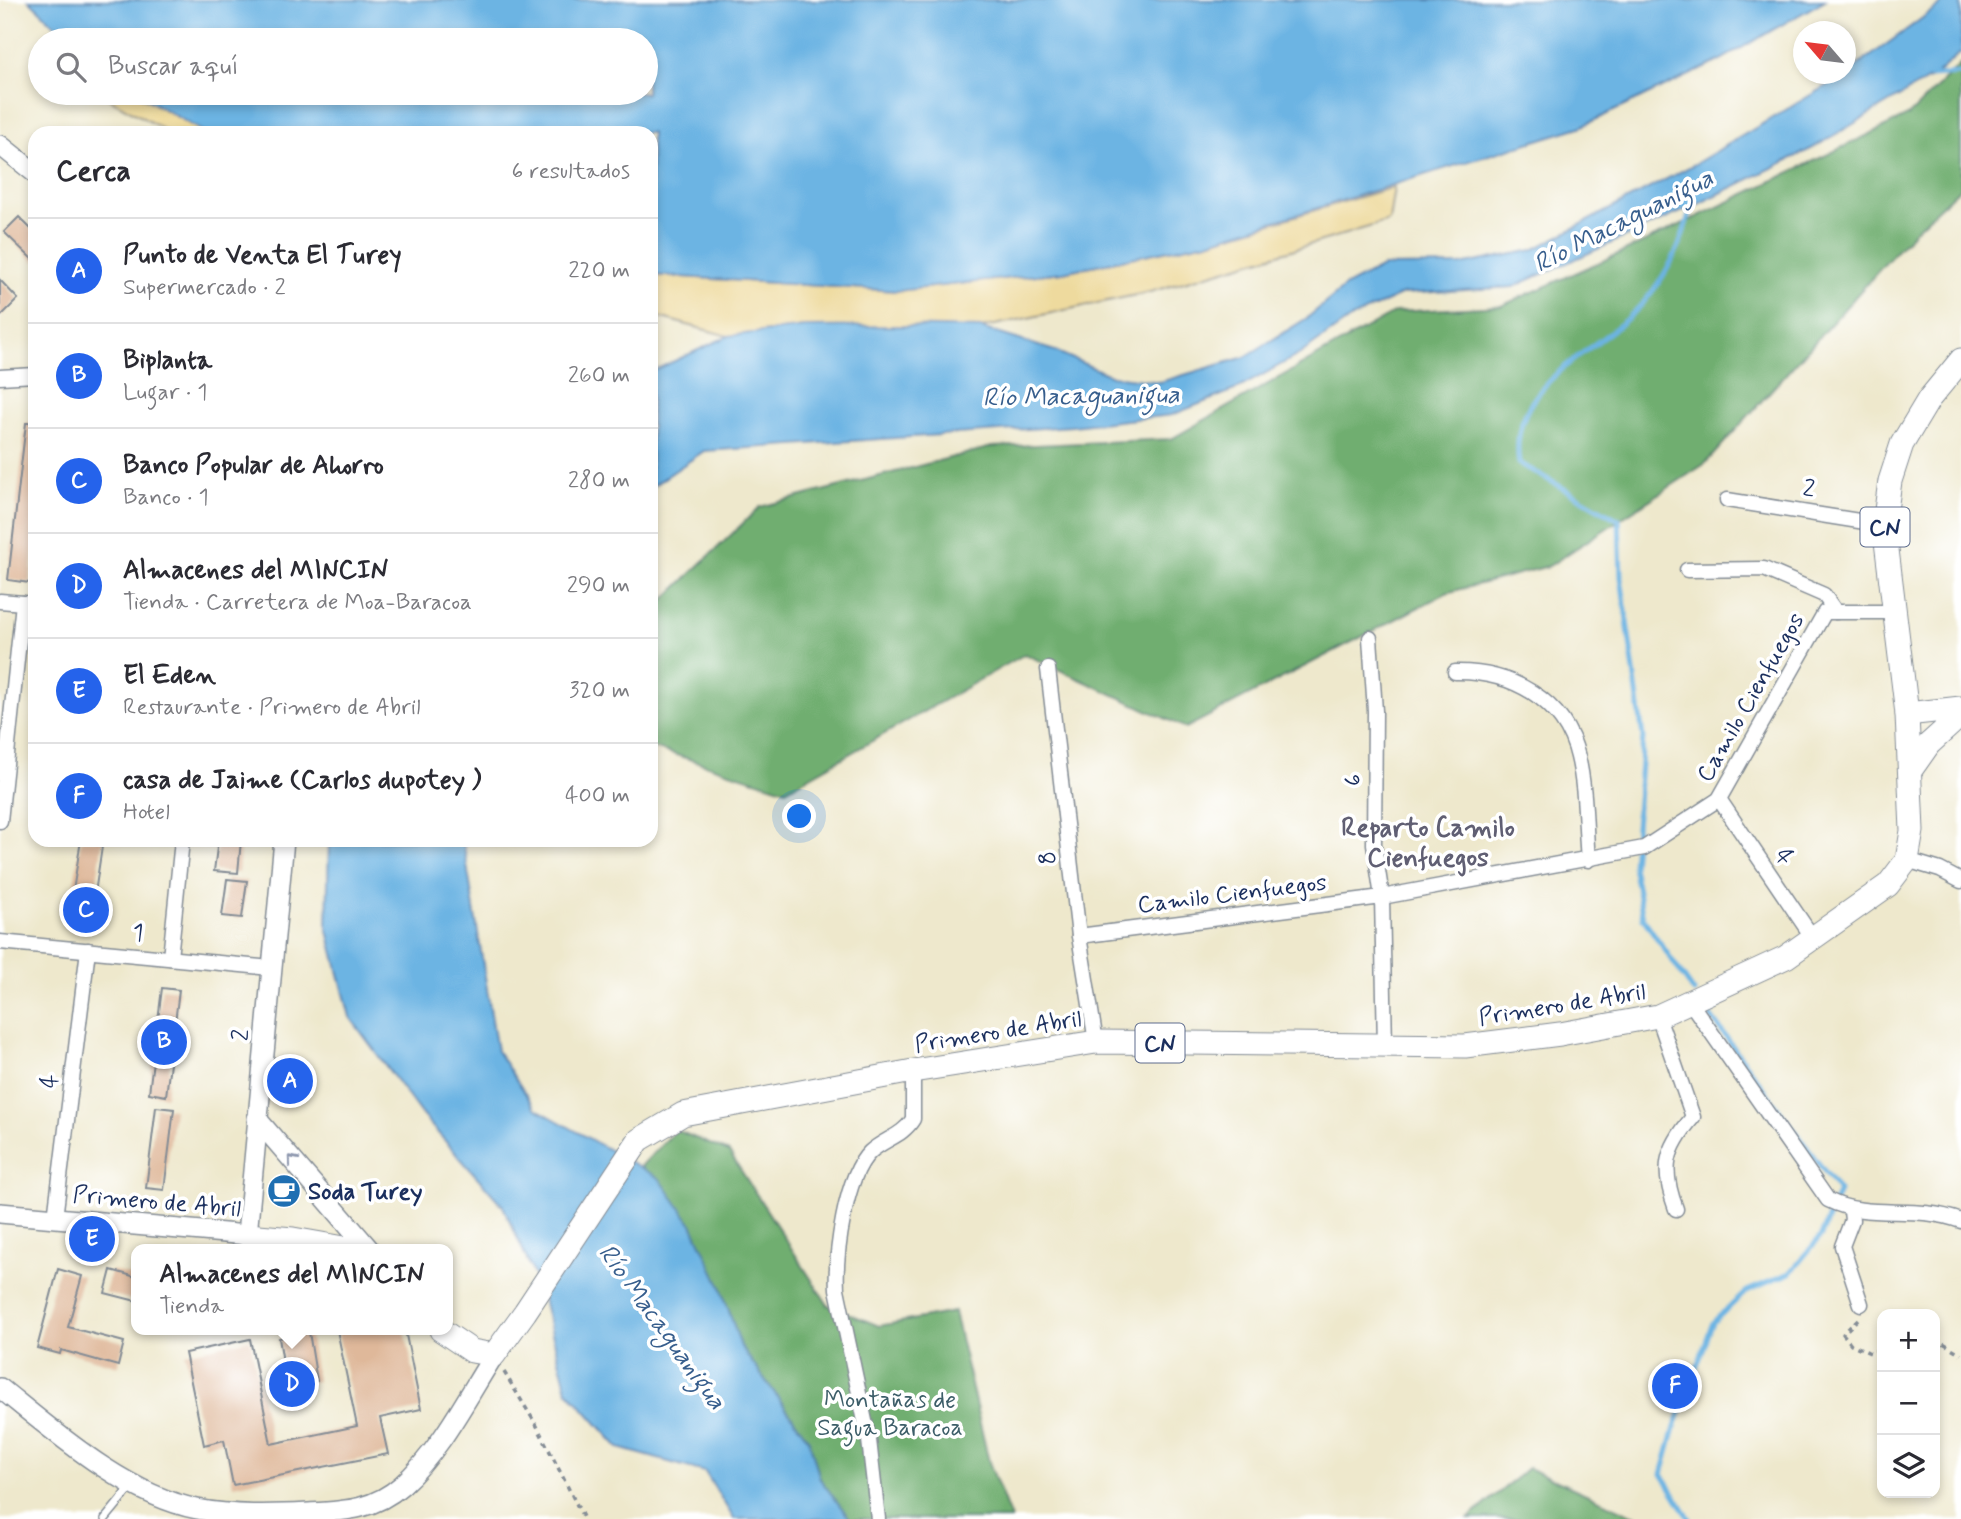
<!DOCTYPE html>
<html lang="es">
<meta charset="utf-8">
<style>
:root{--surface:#fff;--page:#f2f2f3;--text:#2b2b33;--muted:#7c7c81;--line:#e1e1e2;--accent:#2563eb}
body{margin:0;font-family:Mynerve,sans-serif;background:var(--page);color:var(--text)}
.controls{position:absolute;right:21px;bottom:21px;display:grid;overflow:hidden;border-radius:14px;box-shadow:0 4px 10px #0003}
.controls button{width:63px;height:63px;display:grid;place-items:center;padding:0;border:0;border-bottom:2px solid var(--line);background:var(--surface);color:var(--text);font:35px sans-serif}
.compass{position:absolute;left:1793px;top:21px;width:63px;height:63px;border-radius:50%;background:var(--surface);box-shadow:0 4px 10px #0003;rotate:298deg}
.you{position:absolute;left:800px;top:817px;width:24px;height:24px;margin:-18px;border:5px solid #fff;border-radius:50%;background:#1a73e8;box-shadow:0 0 0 10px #1a73e833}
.badge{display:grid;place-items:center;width:46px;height:46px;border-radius:50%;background:var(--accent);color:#fff;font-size:23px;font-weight:700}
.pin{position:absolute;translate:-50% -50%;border:4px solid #fff;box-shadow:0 2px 7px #0006}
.popup{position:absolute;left:131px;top:1244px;width:322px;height:91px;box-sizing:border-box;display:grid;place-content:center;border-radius:14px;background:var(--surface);filter:drop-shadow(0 2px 5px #0005);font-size:23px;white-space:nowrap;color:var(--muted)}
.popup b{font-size:26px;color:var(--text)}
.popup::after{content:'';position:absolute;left:50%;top:100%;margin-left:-14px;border:14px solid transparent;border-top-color:var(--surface)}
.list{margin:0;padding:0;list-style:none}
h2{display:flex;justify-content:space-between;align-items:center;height:91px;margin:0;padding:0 28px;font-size:30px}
h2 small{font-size:23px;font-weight:400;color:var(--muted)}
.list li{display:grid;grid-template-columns:46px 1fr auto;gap:21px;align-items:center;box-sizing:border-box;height:105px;padding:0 28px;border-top:2px solid var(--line)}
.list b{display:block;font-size:26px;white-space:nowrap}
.list p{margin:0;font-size:23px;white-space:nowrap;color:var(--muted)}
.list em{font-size:23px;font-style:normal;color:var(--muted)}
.icon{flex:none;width:38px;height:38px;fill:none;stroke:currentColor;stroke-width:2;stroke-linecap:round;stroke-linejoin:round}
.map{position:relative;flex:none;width:1961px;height:1519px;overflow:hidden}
.search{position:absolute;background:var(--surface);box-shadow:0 4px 10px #0003;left:28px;top:28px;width:630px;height:77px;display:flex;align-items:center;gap:18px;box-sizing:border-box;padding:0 24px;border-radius:38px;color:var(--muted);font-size:26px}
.panel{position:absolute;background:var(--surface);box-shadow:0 4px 10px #0003;left:28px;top:126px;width:630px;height:721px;border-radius:21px}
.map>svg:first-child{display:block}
</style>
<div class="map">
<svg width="1961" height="1519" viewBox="0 0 1961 1519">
<rect width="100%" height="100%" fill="#fff"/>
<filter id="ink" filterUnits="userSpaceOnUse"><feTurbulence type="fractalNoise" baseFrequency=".0143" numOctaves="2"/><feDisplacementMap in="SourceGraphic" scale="14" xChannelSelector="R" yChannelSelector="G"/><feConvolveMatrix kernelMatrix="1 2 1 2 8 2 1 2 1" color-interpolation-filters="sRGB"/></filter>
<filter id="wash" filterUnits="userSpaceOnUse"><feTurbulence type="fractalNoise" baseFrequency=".00686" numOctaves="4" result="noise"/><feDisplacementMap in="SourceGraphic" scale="28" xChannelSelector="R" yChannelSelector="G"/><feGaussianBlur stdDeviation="1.57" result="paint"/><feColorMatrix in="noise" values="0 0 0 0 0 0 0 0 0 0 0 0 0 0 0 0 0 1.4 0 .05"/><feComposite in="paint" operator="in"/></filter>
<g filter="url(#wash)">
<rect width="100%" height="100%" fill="#eee8cc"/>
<g fill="#70ae70" stroke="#466e67" stroke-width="2">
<polygon points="1961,64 1961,187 1916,229 1706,463 1549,566 1446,593 1186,728 1025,654 786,790 651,747 651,612 760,507 992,447 1171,439 1395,312 1501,306 1636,246 1908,116"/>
<polygon points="676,1130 729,1152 828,1305 879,1326 954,1312 989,1462 1011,1519 850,1519 820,1479 809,1440 741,1347 721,1287 641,1166"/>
<polygon points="1528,1468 1642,1519 1468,1519"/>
</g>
<g fill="#eeda9e" stroke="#84847e" stroke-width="2">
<polygon points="99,93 136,93 205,133 170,133"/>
<polygon points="1394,187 1389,221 1150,292 981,328 805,327 728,336 651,315 651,275 897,291 1063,272 1208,242"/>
</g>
<g fill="#6cb4e3" stroke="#4472a0" stroke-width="2">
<polygon points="29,0 1825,0 1717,62 1580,127 1207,242 1063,272 897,291 651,275 651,133 205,133 136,93 646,93 646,40 71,40"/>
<polygon points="1947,0 1961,0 1961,52 1934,76 1811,149 1692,207 1513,287 1403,294 1353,317 1300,354 1237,389 1172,415 1072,426 704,451 651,487 651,372 728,336 805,327 897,326 981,328 1055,351 1112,376 1160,382 1245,357 1307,318 1346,286 1384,266 1460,265 1533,250 1695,164 1846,74"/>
<polygon points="329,840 463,840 497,1051 535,1108 659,1178 692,1224 721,1287 741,1347 809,1440 820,1479 850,1519 734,1519 705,1472 619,1448 567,1390 540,1288 503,1206 422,1115 350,1017 327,927"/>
</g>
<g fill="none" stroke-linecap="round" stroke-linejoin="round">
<g stroke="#6cb4e3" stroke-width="5">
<polyline points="1929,76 1961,74"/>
<path d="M1694,992L1643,918L1633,866L1643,737L1621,577L1619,520L1519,463C1506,382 1601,351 1643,303C1656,288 1670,266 1678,248C1684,234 1687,217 1694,203"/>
<polyline points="1690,1519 1662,1474 1676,1424 1713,1322 1747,1291 1790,1273 1821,1236 1839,1191 1701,1003"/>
</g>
</g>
<g id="blocks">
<g fill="#dfb89a">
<polygon points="19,217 35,233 35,262 4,232"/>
<polygon points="0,280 18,299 0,317"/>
<polygon points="26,423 35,423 35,536 30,583 8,580"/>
<polygon points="81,840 103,840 92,913 70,910"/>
<polygon points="218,840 241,840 238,873 214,871"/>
<polygon points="227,879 247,881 242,918 222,916"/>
<polygon points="162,988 179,990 166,1096 149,1093"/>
<polygon points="156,1107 174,1109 164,1190 146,1188"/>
<polygon points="58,1269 82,1276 68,1327 124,1342 118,1366 61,1350 60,1354 37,1348"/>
<polygon points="111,1270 136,1277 136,1301 105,1293"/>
<polygon points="337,1330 405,1330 421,1409 380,1418 388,1454 233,1485 224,1440 204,1445 185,1353 250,1339 271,1444 357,1426"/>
<polygon points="309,1332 317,1381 287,1386 279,1338"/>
</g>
</g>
</g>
<g filter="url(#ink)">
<use href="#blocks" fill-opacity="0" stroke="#848c95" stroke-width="2"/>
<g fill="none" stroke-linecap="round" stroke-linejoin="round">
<g stroke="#848c95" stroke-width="10">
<polyline id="lane" points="105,1519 133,1485"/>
</g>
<g stroke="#848c95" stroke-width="17">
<g id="street">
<polyline points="0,377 35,375"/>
<polyline points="1727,500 1884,525"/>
<polyline points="1687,570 1764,569 1824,595 1836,612"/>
<polyline points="0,601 35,604"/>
<polyline points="1370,638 1375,711 1374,844 1382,897 1385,1047"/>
<polyline points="1048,669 1079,936 1096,1042"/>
<path d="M1455,672C1510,671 1565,699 1578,757C1586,790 1585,826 1588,860"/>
<polyline points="1719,799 1813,938"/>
<polyline points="0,821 23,603"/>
<polyline points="1907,860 1940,870 1961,881"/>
<polyline points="1079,936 1382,897 1644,848 1719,799 1825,612 1893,612"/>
<polyline points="0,942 271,968"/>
<polyline points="170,958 182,840"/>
<path d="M1690,1002L1828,1200C1870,1221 1913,1203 1961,1221"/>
<path d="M1658,1016L1693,1117C1665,1150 1661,1169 1676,1209"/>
<polyline points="1851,1211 1852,1220 1842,1246 1861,1304"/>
<polyline points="55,1218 88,950"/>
<path d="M878,1519L869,1440L837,1289C835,1256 845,1176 870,1152C884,1139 903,1136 913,1119V1071"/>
</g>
</g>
<g stroke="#848c95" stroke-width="22">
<g id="secondary">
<polyline points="0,145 35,173"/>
<polyline points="257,1119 369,1249"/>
<polyline points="0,1213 247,1235 284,840"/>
<path d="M0,1388C56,1433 126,1495 197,1509C233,1516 272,1515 309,1513C345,1511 374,1510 402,1485C441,1450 466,1399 494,1355"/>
</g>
</g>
<g stroke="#848c95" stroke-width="25">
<g id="primary">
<polyline points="1907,714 1961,708"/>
<polyline points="1910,771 1929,744 1961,715"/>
<polyline points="247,1235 293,1239 350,1249"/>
<polyline points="441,1330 472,1351 494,1355 525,1312 639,1140 683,1114 913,1071 1096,1042 1465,1046 1560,1034 1658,1016 1786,957 1888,885 1907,860 1912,831 1907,714 1884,525 1890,481 1902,444 1929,399 1961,360"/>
</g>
</g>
<g stroke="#848c95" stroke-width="3.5" stroke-dasharray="5 5" stroke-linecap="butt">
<polyline points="1858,1319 1843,1334 1851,1344 1870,1353 1882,1349"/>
<polyline points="1935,1338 1961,1354"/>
<polyline points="504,1372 537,1426 584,1519"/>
</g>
<use href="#lane" stroke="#fff" stroke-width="7"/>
<use href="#street" stroke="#fff" stroke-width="14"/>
<use href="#secondary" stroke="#fff" stroke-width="19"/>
<use href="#primary" stroke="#fff" stroke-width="23"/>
</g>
<defs><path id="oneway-chevron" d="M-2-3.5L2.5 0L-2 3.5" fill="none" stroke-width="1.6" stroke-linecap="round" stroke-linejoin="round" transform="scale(1.75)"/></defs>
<use stroke="#8d97ae" href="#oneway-chevron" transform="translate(292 1160) rotate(-131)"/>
</g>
<defs>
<g id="cafe-disc" transform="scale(1.75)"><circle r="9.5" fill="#1f6fb2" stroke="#fff"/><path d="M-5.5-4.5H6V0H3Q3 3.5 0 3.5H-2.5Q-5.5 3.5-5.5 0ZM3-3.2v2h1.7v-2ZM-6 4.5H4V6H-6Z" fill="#fff"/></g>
</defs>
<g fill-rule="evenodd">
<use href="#cafe-disc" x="284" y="1191"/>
</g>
<g text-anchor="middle" stroke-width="7" stroke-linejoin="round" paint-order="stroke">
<g fill="#fff" stroke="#5f6d8e" stroke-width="2">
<rect x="1860.5" y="507.5" width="49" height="39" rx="5"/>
<rect x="1135.5" y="1023.5" width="49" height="39" rx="5"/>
</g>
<g font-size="23" font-weight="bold" fill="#1b2f5e">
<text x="1885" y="535">CN</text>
<text x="1160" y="1051">CN</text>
</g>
<g font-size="24" fill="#1b2f5e" stroke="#fff">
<text transform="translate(1809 488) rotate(9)" y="8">2</text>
<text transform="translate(1750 697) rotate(-60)" y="8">Camilo Cienfuegos</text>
<text transform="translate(1352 780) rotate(-89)" y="8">6</text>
<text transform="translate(1785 856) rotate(56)" y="8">4</text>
<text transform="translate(1047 858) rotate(-97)" y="8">8</text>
<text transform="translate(1232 893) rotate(-7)" y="8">Camilo Cienfuegos</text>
<text transform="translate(138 932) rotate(5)" y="8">1</text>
<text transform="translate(1562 1004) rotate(-9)" y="8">Primero de Abril</text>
<text transform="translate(998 1031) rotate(-9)" y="8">Primero de Abril</text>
<text transform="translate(240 1035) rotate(-85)" y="8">2</text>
<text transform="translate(49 1081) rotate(-83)" y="8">4</text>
<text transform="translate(157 1201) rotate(5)" y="8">Primero de Abril</text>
</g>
<g font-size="24" font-weight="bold" fill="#1b2f5e" stroke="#fff" text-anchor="start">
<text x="308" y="1199">Soda Turey</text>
</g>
<g font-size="24" fill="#3d5e69" stroke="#fff">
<text x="890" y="1407">Montañas de<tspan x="890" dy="28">Sagua Baracoa</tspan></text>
</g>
<g font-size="26" font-style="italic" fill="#375e8d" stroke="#fff">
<text transform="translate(1623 220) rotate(-27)" y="9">Río Macaguanigua</text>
<text transform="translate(1081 395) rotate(-1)" y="9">Río Macaguanigua</text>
<text transform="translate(663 1326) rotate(54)" y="9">Río Macaguanigua</text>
</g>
<g font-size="26" font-weight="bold" fill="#605f73" stroke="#fff">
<text x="1428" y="836">Reparto Camilo<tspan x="1428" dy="30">Cienfuegos</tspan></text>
</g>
</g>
</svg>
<div class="controls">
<button>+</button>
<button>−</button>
<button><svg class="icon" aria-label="layers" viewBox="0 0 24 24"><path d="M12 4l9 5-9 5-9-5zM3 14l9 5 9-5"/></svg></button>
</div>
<svg class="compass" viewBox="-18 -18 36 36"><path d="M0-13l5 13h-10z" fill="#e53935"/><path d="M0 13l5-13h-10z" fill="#7c7c81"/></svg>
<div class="you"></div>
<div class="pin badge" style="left:290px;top:1081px">A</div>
<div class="pin badge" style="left:164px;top:1042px">B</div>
<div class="pin badge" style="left:86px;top:910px">C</div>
<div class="pin badge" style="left:292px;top:1384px">D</div>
<div class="popup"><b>Almacenes del MINCIN</b>Tienda</div>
<div class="pin badge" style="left:92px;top:1239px">E</div>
<div class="pin badge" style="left:1675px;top:1386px">F</div>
<div class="search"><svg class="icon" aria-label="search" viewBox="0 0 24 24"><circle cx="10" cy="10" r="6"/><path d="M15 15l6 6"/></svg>Buscar aquí</div>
<section class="panel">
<h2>Cerca<small>6 resultados</small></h2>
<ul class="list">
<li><span class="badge">A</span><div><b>Punto de Venta El Turey</b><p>Supermercado · 2</p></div><em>220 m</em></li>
<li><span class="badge">B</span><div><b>Biplanta</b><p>Lugar · 1</p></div><em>260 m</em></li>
<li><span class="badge">C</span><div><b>Banco Popular de Ahorro</b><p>Banco · 1</p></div><em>280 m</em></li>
<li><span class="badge">D</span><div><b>Almacenes del MINCIN</b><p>Tienda · Carretera de Moa-Baracoa</p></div><em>290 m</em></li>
<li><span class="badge">E</span><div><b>El Eden</b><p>Restaurante · Primero de Abril</p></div><em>320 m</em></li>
<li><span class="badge">F</span><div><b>casa de Jaime (Carlos dupotey )</b><p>Hotel</p></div><em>400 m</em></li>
</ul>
</section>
</div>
